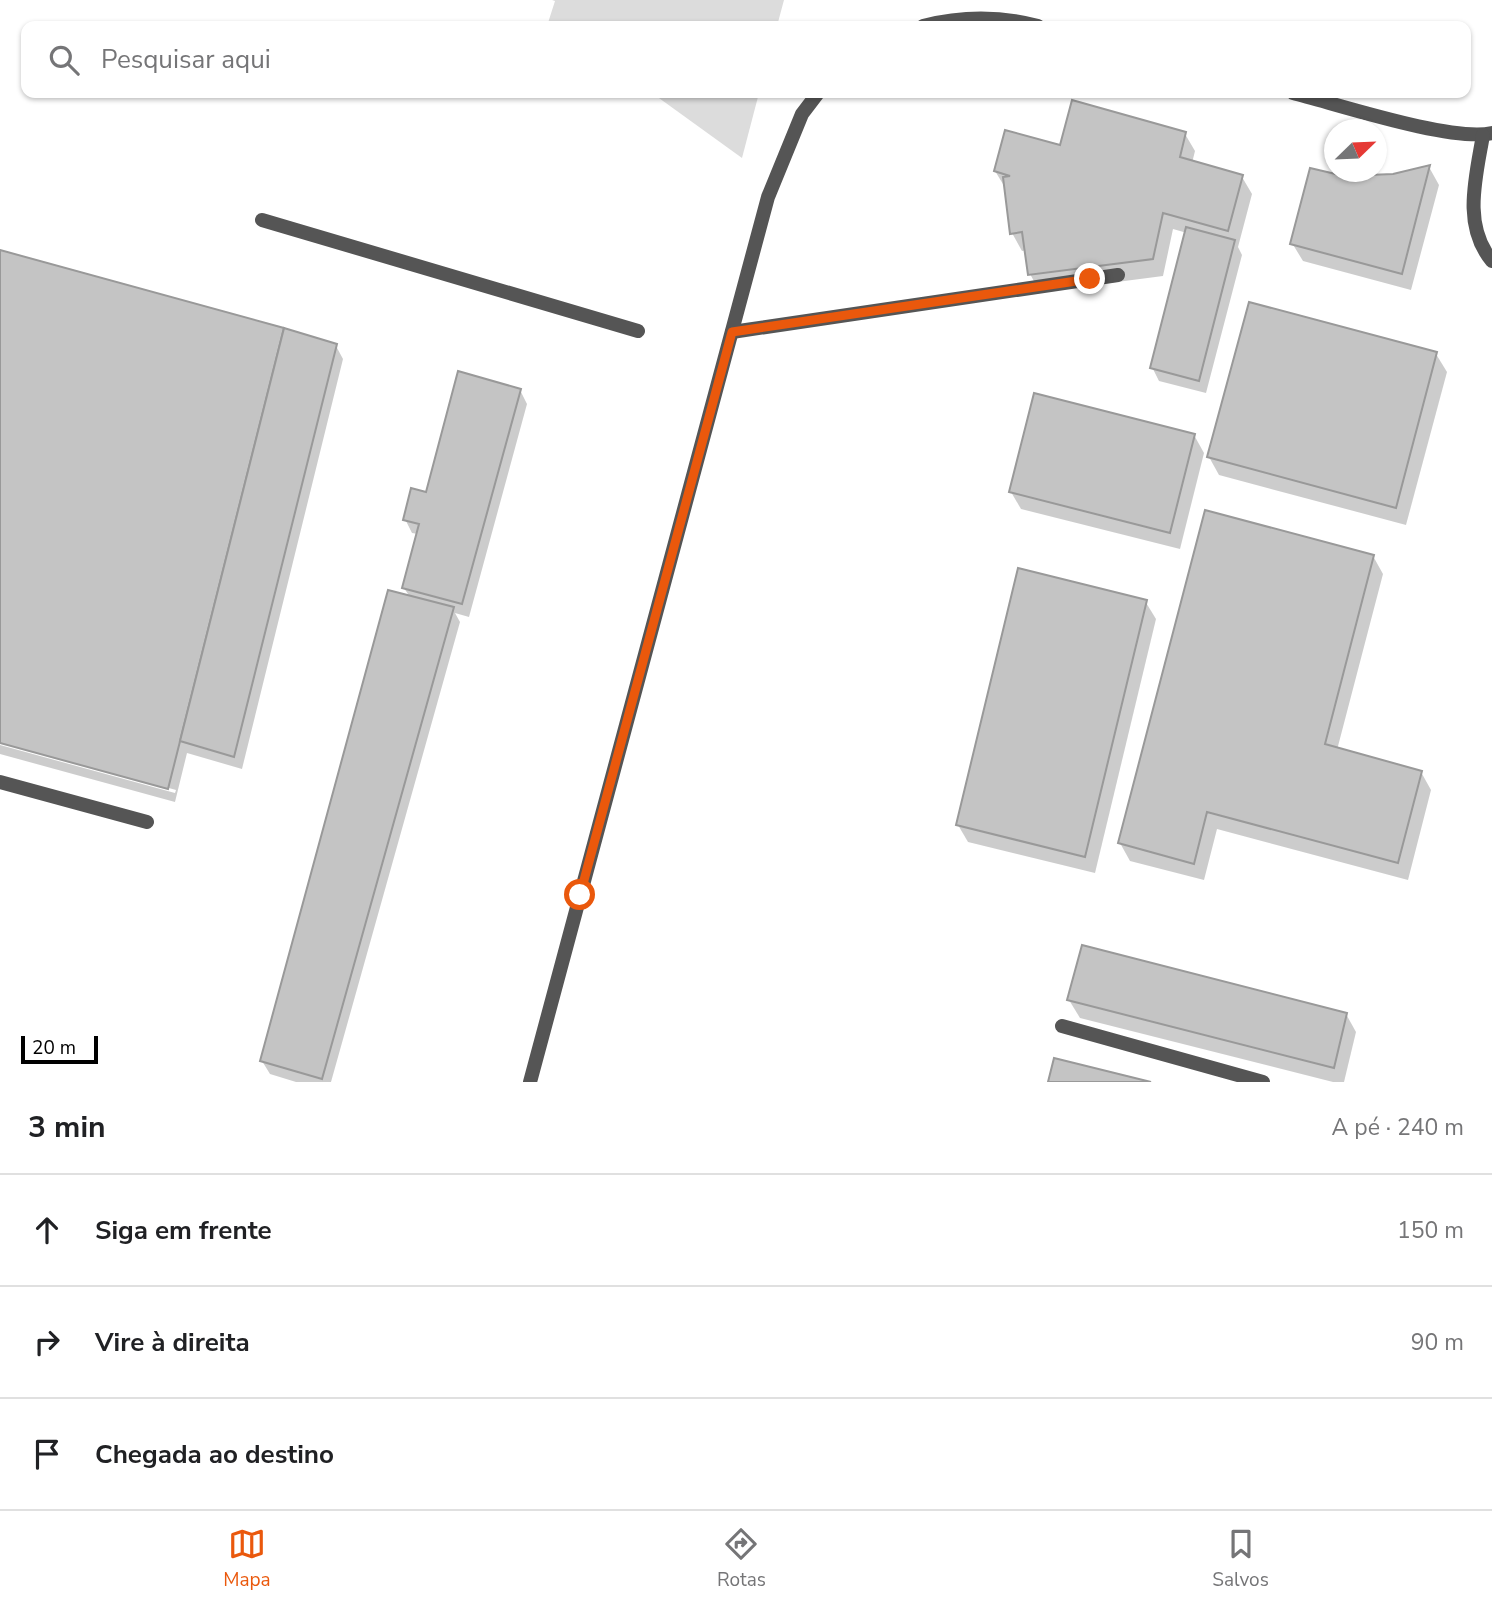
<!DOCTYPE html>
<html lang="pt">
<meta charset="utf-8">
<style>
:root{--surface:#fff;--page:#f2f2f2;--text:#202124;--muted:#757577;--line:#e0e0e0;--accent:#ea580c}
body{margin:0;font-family:"Nunito Sans",sans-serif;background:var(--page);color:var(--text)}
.compass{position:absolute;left:1324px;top:119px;width:63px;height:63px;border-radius:50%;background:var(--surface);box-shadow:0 2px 5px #0004;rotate:67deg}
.scale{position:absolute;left:21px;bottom:18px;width:77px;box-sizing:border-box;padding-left:7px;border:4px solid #000;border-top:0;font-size:19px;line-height:24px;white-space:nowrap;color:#000;-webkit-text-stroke:5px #fff;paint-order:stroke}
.stop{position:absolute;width:21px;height:21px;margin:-16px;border:5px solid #ea580c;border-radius:50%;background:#fff}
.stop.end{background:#ea580c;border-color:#fff;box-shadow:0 2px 7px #0008}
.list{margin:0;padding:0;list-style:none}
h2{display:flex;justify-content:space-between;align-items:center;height:91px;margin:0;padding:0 28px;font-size:30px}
h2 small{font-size:23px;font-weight:400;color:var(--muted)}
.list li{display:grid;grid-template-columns:46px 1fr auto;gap:21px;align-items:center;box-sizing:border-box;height:112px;padding:0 28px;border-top:2px solid var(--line)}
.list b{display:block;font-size:26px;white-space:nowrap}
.list em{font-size:23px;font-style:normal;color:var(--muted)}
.icon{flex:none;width:38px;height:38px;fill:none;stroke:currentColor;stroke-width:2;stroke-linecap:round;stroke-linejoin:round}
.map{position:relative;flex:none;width:1492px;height:1082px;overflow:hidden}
.search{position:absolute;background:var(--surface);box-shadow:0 2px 5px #0004;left:21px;right:21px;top:21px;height:77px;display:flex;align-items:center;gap:18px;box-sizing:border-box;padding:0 24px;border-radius:14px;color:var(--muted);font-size:26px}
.sheet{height:427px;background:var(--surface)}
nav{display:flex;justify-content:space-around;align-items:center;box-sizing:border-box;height:98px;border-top:2px solid var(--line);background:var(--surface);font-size:19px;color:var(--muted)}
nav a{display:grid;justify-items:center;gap:4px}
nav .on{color:var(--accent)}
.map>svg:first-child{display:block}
</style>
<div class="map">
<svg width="1492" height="1082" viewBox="0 0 1492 1082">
<rect width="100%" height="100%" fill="#fff"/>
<g fill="#dcdcdc">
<polygon points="552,0 784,0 777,26 547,26 555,1"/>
<polygon points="652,93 759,93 742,158"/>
</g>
<g fill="#0003">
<polygon points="1185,134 1195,151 1192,163 1242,177 1252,194 1238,247 1242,255 1206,393 1159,381 1152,367 1187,233 1173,229 1163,276 1040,292 1030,274 1027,250 1022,251 1012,233 1006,189 995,171 1061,147"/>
<polygon points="1429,167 1439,185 1411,290 1303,261 1292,243 1344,178 1393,176"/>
<polygon points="0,252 336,346 343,359 242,769 187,753 175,802 0,754 0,745 175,793 176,790 0,741"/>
<polygon points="1436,354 1447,372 1406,525 1219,475 1209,457"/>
<polygon points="520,390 527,404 469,617 455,613 460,622 331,1082 296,1082 270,1074 262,1061 410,597 404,588 418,534 412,533 405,519"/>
<polygon points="1194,435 1204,453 1180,549 1021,509 1011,492"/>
<polygon points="1373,556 1383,574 1337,750 1421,772 1431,790 1408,880 1217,829 1204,880 1130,861 1120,843"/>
<polygon points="1145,601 1156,619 1095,873 968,842 958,825"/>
<polygon points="1069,1000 1346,1014 1356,1032 1344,1082 1333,1082 1080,1018"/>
</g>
<g fill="#c4c4c4" stroke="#999" stroke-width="2">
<polygon points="1072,100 1186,132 1180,157 1243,175 1228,231 1163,213 1153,259 1028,275 1022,232 1010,234 1003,177 1010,176 994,171 1005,130 1060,145"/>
<polygon points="1430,165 1402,274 1290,244 1310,168 1344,176 1393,174"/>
<polygon points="1186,227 1235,240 1199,381 1150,368"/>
<polygon points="0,250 284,328 168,789 0,743"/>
<polygon points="1249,302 1437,352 1396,508 1207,457"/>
<polygon points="284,328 337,344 234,757 180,741"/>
<polygon points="458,371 521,389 462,604 402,588 419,524 403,520 411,488 426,492"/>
<polygon points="1034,393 1195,434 1170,533 1009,492"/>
<polygon points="1205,510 1374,555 1325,744 1422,771 1398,863 1207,812 1194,864 1118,843"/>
<polygon points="1018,568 1147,600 1085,857 956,825"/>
<polygon points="388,590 454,607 322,1079 260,1061"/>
<polygon points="1082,945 1347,1013 1334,1068 1067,1000"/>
<polygon points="1054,1058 1151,1082 1048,1082"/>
</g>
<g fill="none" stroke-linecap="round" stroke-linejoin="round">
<g stroke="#555" stroke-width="14">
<path d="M923,26C962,16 1000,16 1038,26"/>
<path d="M1293,93C1337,104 1451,142 1492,133"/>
<path d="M1483,135C1476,177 1462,225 1492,261"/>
<polyline points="262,220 638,331"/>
<polyline points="732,332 1118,275"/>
<polyline points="0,782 147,822"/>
<polyline points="1062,1026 1263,1082"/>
<polyline points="530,1082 768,197 802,114 818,93"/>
</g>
</g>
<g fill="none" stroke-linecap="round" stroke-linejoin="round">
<polyline stroke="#ea580c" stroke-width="9" points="580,895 732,332 1090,279"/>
</g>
</svg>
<svg class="compass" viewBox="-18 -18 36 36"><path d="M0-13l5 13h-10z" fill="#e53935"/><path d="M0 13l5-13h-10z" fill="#757577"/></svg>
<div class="scale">20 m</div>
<div class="stop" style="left:580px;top:895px"></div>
<div class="stop end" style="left:1090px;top:279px"></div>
<div class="search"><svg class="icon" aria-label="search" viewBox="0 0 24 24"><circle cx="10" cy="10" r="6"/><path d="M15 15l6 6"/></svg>Pesquisar aqui</div>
</div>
<section class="sheet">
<h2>3 min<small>A pé · 240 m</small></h2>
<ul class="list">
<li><svg class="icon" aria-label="ahead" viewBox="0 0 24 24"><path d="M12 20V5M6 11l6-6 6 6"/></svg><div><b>Siga em frente</b></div><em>150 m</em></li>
<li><svg class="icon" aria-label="right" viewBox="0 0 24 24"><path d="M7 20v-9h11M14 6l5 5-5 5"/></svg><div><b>Vire à direita</b></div><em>90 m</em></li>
<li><svg class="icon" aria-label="arrive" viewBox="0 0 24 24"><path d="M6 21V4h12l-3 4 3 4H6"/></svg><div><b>Chegada ao destino</b></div></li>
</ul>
</section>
<nav>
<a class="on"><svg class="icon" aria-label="map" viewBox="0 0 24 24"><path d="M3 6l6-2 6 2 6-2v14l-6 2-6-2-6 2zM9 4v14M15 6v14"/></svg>Mapa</a>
<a><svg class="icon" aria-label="directions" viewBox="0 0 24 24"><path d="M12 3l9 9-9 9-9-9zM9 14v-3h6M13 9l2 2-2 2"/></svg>Rotas</a>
<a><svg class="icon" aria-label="saved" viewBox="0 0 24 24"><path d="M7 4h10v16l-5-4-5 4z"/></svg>Salvos</a>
</nav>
